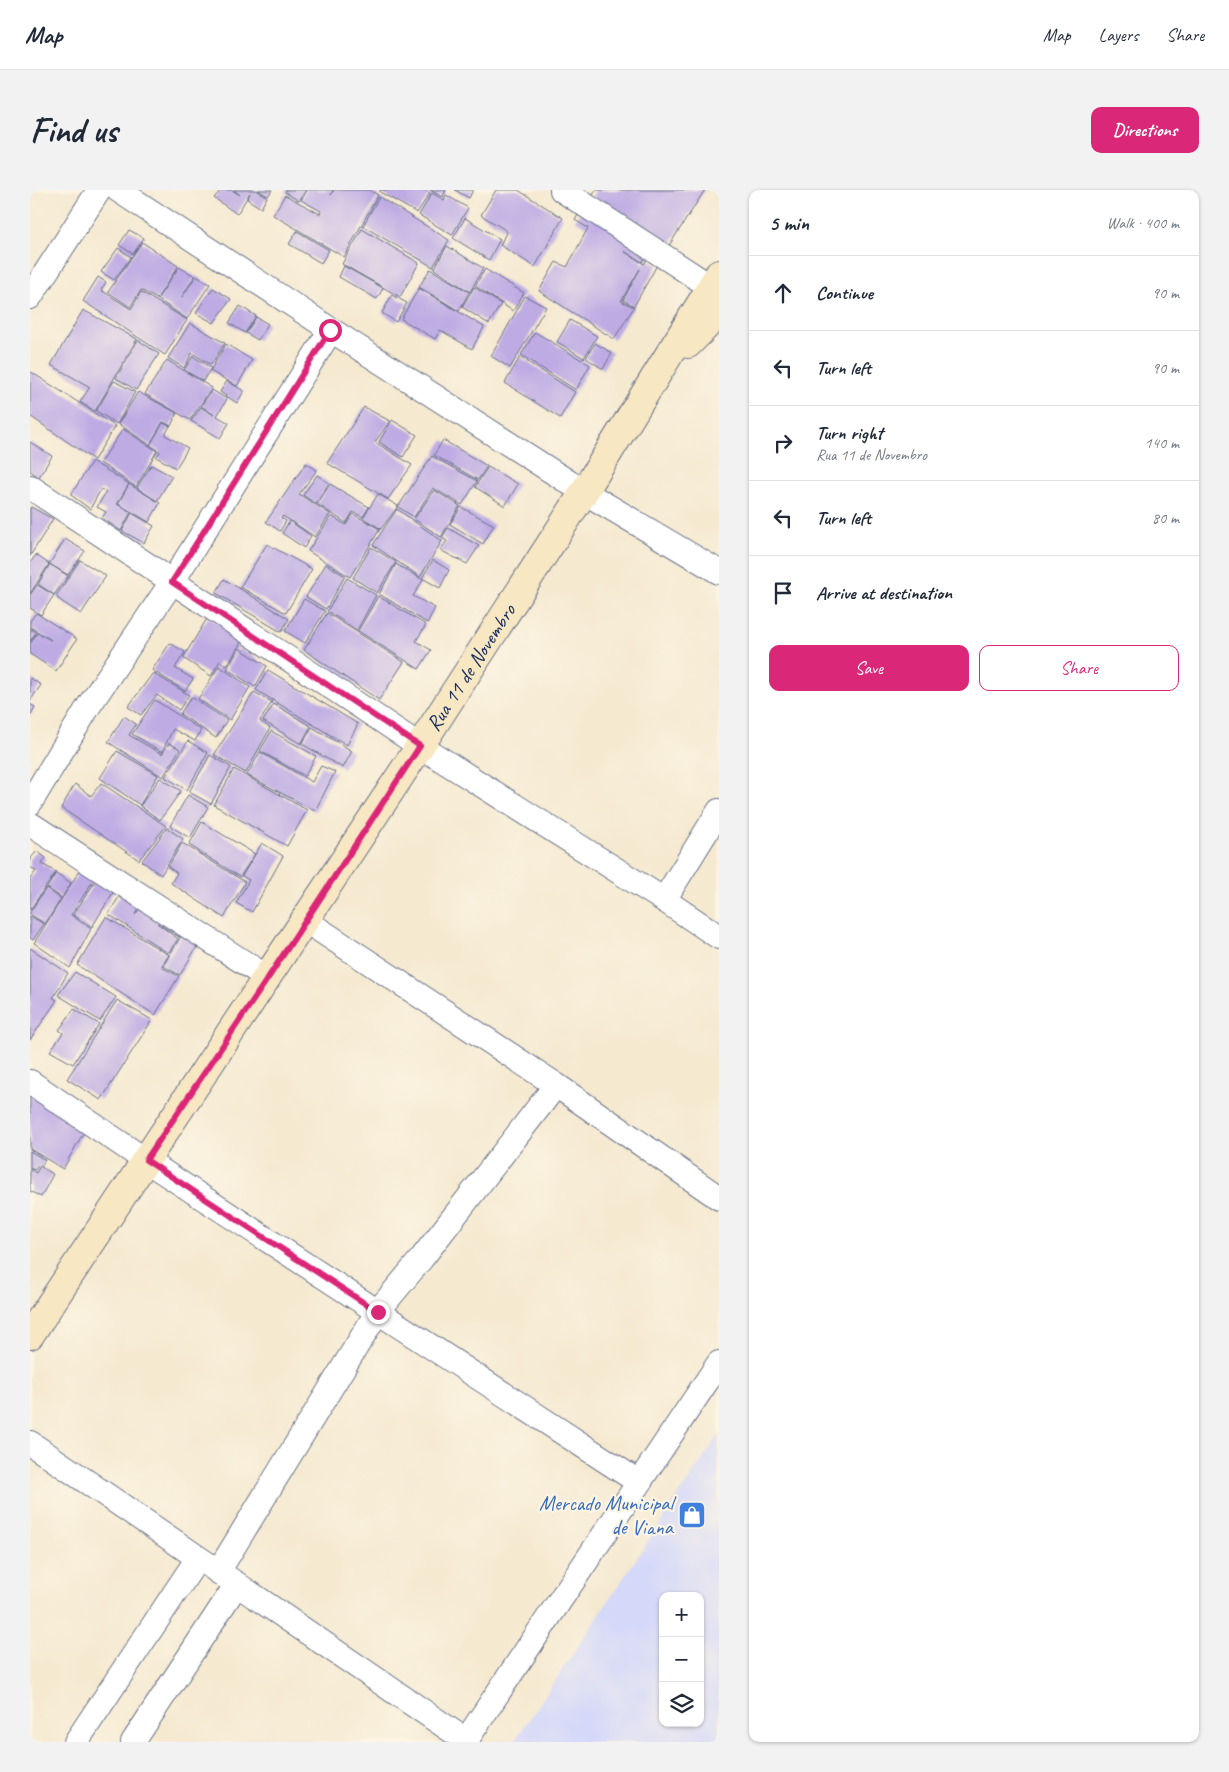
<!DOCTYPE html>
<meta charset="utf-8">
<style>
:root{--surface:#fff;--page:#f2f2f3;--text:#1f2937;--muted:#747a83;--line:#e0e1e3;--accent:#db2777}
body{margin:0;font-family:Caveat,sans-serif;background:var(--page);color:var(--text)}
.controls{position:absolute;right:15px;bottom:15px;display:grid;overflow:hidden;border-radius:10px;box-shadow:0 1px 4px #0004}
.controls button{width:45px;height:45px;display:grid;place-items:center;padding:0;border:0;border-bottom:1px solid var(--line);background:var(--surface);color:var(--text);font:25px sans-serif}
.stop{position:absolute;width:15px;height:15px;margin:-11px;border:4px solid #db2777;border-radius:50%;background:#fff}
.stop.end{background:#db2777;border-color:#fff;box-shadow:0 1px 5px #0008}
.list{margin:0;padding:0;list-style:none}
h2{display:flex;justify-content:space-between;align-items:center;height:65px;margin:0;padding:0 20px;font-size:21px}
h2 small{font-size:16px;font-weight:400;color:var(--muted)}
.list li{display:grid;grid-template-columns:32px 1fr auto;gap:15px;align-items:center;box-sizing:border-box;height:75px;padding:0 20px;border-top:1px solid var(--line)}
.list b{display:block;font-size:19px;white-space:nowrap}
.list p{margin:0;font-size:16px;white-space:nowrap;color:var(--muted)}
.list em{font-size:16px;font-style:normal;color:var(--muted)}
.actions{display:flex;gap:10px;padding:15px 20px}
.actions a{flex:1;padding:11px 0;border:1px solid var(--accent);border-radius:10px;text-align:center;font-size:18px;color:var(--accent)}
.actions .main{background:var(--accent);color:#fff}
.icon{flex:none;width:28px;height:28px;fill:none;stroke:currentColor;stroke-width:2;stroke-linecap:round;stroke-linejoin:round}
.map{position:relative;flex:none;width:689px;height:1552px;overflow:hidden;border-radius:10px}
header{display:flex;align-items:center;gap:30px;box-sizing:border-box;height:70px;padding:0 25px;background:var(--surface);border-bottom:1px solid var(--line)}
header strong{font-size:24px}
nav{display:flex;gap:28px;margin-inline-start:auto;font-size:18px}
.intro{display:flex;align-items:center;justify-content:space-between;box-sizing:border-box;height:120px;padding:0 30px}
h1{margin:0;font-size:35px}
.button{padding:12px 22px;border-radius:10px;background:var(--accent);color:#fff;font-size:18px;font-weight:700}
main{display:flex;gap:30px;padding:0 30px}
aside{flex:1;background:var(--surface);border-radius:10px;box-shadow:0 1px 4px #0004}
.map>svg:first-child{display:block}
</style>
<header>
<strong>Map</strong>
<nav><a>Map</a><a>Layers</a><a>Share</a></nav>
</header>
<div class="intro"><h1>Find us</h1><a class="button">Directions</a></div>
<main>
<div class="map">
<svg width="689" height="1552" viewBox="0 0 689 1552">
<rect width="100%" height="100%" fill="#fcf5e5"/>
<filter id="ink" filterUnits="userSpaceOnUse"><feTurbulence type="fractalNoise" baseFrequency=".02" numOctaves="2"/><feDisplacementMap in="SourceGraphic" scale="10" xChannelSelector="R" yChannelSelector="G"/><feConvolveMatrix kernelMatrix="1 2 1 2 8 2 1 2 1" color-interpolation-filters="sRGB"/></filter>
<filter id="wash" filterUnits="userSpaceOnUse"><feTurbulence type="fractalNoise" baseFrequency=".0096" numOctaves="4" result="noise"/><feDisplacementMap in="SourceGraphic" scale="20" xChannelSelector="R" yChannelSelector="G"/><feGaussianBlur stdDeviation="1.12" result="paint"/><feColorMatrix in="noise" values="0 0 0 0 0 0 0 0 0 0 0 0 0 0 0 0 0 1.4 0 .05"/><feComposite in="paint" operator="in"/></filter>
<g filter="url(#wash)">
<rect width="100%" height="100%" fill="#f5e9d0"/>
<path fill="#d4d8f9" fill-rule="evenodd" d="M689,1245V1552H484ZM633,1406H670V1533H633Z"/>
<g id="blocks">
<g fill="#beabe4">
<polygon points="191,0 202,0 210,5 204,0 226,0 237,7 231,18 217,9 220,3 207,24 184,8"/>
<polygon points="228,0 242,0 238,6"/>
<polygon points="256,0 276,0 269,11 255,2"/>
<polygon points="277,0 303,0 301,5 304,0 339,0 348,5 314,67 243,25 255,5 290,24 291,21 271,10"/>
<polygon points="350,0 395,0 400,3 387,23 350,2"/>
<polygon points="400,0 416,0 413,7"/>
<polygon points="425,0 443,0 439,8"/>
<polygon points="466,0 488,0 533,28 505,77 470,55 477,41 451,25"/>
<polygon points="566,0 675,0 638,57 562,6"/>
<polygon points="402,3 414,10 416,5 438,18 422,45 389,25"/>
<polygon points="349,7 419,50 403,77 333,36"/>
<polygon points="552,19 619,62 612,72 594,61 614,74 617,69 627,75 604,116 593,110 610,79 591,111 604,117 584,149 509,101 526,72 537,77 558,38 545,30"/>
<polygon points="435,28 470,49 459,70 423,48"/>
<polygon points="332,39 389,73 370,107 312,74"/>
<polygon points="99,40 114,48 103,64 89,55"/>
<polygon points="267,41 299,60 291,73 259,54"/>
<polygon points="112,52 148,76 127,109 111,100 100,117 78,102"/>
<polygon points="417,56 453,78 440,102 404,79"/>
<polygon points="88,58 101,67 84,90 71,82"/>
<polygon points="314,76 353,98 347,109 309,87"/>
<polygon points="149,77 165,86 152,107 166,86 180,94 157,129 127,109"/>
<polygon points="400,79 439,102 429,121 389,97"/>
<polygon points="455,79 494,103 483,121 445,96"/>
<polygon points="68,87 76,92 71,100 101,119 111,102 157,130 135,165 53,111"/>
<polygon points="444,97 471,114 459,134 432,117"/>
<polygon points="183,98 201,109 184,133 166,123"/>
<polygon points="389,98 454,137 442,159 410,140 405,149 371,129"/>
<polygon points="362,105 377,113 366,132 352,123"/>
<polygon points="495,106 516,117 480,178 461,166"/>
<polygon points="210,116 226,126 215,143 199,133"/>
<polygon points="53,120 107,149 65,221 50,212 60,197 21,175"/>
<polygon points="226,127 238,134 228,150 216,143"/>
<polygon points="540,130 567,146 554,168 527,152"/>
<polygon points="160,133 195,153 181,175 162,163 154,178 138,168"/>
<polygon points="505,142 560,175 546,200 491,165"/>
<polygon points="108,150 129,164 106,200 86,188"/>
<polygon points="565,153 582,163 573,179 556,168"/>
<polygon points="196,154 222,170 207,196 180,181"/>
<polygon points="163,166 181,178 173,191 154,180"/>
<polygon points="490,167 545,202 530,228 475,193"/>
<polygon points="137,170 182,198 160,230 115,204"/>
<polygon points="1,182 85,236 64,270 0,226 0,184"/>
<polygon points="84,191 105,202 87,234 66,221"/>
<polygon points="197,191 214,201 207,213 190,202"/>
<polygon points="182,200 197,209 187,226 199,233 190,248 161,231 171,217 184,225 171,216"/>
<polygon points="108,202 147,223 141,236 133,232 120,255 88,234"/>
<polygon points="334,217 360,231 345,252 382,275 358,309 297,273"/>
<polygon points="362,230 387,245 373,267 349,252"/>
<polygon points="133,233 140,236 135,245 158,258 146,278 126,267 130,262 120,255"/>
<polygon points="93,239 127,261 106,297 70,273"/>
<polygon points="413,250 457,276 448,290 404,265"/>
<polygon points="0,252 22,266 9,287 0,281"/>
<polygon points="402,266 447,291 432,315 403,298 384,327 368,317"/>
<polygon points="62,271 99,294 87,314 101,322 91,341 72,328 76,322 67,317 76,302 71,299 60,319 41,305"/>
<polygon points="276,273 287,280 269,304 300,324 285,347 253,326 251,328 256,331 250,341 236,332"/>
<polygon points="121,275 142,286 127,311 107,298"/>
<polygon points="458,277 488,294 475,316 445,297"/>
<polygon points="287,285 299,293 286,314 273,305"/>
<polygon points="99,294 130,313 119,332 88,314"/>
<polygon points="300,294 339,317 333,327 323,322 316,333 287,314"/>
<polygon points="404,300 430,316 411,347 384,329"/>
<polygon points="348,304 368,316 351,339 333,328"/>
<polygon points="1,317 23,329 0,366 0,319"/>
<polygon points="431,317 464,335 453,354 420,334"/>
<polygon points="367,319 412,351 390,387 343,355"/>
<polygon points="102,323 124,336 114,353 92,341"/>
<polygon points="323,324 350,339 320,387 278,361 301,326 316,335"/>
<polygon points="260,331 281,346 274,358 252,343"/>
<polygon points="418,338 449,356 437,374 410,360 417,351 412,348"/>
<polygon points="35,349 55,361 38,385 18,373 20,373"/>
<polygon points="237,354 282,379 256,423 210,397"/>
<polygon points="341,357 366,372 347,403 323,388"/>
<polygon points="6,365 19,374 0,404 0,373"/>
<polygon points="50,370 76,386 51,424 28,409 28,408 26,406"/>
<polygon points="403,370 419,380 410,398 392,388"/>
<polygon points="20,374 38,386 24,405 8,394"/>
<polygon points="296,374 315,386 296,419 276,407"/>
<polygon points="366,374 393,390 383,406 405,418 397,433 349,404"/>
<polygon points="317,388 346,405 327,440 297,421"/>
<polygon points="194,389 259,429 251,442 186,403"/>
<polygon points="7,395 24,405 11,425 0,418 0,405"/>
<polygon points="348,406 396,435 386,451 401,460 389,479 328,441"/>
<polygon points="274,409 295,421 275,453 255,441"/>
<polygon points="6,423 47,449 26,481 0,464 0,454 7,443 21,450 0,437 0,431"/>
<polygon points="297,423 374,472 349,510 274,460"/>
<polygon points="178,427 213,449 197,476 190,471 181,486 153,468"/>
<polygon points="0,439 6,442 0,452"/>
<polygon points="140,453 155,462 145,478 163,489 155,501 122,480"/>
<polygon points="209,458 237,476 225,497 197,479"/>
<polygon points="189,476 220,497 200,530 168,509"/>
<polygon points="238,480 328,534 317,555 226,500"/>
<polygon points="123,483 159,505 149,520 127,505 111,525 98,517"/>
<polygon points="0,488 11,495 0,511"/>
<polygon points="224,502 242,512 230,531 240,538 216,583 184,565"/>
<polygon points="161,507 197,530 186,548 150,524"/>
<polygon points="125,510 171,540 165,551 143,539 132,562 102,544"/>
<polygon points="0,514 5,517 0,526"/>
<polygon points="244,514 281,536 271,554 233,531"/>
<polygon points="94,526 106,534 99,545 132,564 139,553 150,559 133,587 78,552"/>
<polygon points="282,537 322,561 313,578 272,554"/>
<polygon points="241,541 286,566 275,586 230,561"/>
<polygon points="158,551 178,563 157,600 135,587"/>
<polygon points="87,561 128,585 110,615 70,588"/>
<polygon points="230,562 282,592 291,576 305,582 285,621 217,585"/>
<polygon points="180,565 201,577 181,614 159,602"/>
<polygon points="204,579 277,620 257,656 184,615"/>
<polygon points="130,588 151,601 130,630 110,616"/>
<polygon points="71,593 136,636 109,670 31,618 45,594 61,606"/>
<polygon points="158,605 178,617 160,648 140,636"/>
<polygon points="172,632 225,664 210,687 159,655"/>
<polygon points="137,638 153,649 131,685 112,671"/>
<polygon points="152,653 215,692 194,728 141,693 147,683 138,677"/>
<polygon points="232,653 253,666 222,722 206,713 219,690 212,686"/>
<polygon points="7,661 16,668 12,674 26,682 0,720 0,689 6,681 0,677 0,669"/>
<polygon points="53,675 68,683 41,725 61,739 40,778 4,753"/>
<polygon points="26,683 41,693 32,708 17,698"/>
<polygon points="70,684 87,696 62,737 43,725"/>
<polygon points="16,698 31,709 15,734 0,724 0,722"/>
<polygon points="93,701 112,713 105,725 113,713 171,750 150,785 133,776 151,746 149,747 127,733 148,749 138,763 78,724"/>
<polygon points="0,726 14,734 3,750 0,748"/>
<polygon points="76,727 139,765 131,777 149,786 125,825 47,775"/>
<polygon points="0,758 38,783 23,808 27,810 0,850"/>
<polygon points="45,782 86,807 70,831 28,805"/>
<polygon points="87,810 122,830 71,910 37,889"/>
<polygon points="44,819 69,834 43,874 20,861 33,843 29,840"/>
<polygon points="0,905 55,940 33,979 0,959"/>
<polygon points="0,961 15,970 11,977 23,984 11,1007 0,1001 0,979 6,983 10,976 8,975 5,980 0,978"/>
</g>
</g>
</g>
<g filter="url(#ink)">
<use href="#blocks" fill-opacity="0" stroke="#677086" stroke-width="1"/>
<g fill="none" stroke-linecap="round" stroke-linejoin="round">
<g stroke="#677086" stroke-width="26">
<g id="minor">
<polyline points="88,0 301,140 554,302 689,382"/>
<polyline points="532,0 681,97"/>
<polyline points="0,107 69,0"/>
<polyline points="0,297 390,556 634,710 689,747"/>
<polyline points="0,613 60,514 142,392 301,140"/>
<polyline points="0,634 238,788"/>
<polyline points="634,710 689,621"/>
<polyline points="276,731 526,895 689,1008"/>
<polyline points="0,892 115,970 610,1293"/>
<polyline points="0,1253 438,1552"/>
<polyline points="188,1382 348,1121 392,1068 526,895"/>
<polyline points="46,1552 168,1368"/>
<polyline points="103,1552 207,1394"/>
<polyline points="435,1552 689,1173"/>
</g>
</g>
<g stroke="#677086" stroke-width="30">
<g id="secondary">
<polyline points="658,154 689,123"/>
<path id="s1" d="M0,1145L390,556L554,302L689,84"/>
</g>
</g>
<use href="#minor" stroke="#fff" stroke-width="24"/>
<use href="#secondary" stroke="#f8e7c3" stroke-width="28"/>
</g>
</g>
<g fill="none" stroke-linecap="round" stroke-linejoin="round" filter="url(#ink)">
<polyline stroke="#db2777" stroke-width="6" points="300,140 142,392 390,556 238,788 116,970 348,1122"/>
</g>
<defs>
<g id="shop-square" transform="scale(1.4375)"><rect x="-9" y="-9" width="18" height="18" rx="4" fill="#3f7fe0" stroke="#fcf5e5"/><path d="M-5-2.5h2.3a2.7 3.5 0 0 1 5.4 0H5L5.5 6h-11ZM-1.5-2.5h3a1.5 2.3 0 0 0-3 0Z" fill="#fff"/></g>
</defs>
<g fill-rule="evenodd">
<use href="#shop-square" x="662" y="1325"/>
</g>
<g text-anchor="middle" stroke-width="4.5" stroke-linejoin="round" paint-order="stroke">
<g font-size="21" fill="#1b2f5e" stroke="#fcf5e5">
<text dy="7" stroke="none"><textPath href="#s1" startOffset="800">Rua 11 de Novembro</textPath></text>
</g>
<g font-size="21" fill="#366cbe" stroke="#fcf5e5" text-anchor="end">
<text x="643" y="1320">Mercado Municipal<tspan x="643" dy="24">de Viana</tspan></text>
</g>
</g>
</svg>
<div class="controls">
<button>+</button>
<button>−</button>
<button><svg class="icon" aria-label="layers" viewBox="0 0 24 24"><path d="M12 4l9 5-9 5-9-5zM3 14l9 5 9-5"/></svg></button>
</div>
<div class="stop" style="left:300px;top:140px"></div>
<div class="stop end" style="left:348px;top:1122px"></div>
</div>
<aside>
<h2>5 min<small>Walk · 400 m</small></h2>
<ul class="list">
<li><svg class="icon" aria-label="ahead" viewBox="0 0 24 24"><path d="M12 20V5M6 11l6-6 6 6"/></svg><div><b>Continue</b></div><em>90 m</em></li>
<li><svg class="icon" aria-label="left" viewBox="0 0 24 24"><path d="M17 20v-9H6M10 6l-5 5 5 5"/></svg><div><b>Turn left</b></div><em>90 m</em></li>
<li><svg class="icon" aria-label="right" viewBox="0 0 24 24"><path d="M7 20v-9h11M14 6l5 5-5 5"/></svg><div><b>Turn right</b><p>Rua 11 de Novembro</p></div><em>140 m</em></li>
<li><svg class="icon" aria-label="left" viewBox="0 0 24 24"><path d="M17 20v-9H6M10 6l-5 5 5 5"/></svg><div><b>Turn left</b></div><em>80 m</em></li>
<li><svg class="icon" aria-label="arrive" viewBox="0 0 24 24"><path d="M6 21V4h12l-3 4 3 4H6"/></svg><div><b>Arrive at destination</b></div></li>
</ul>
<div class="actions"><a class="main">Save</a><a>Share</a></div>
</aside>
</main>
